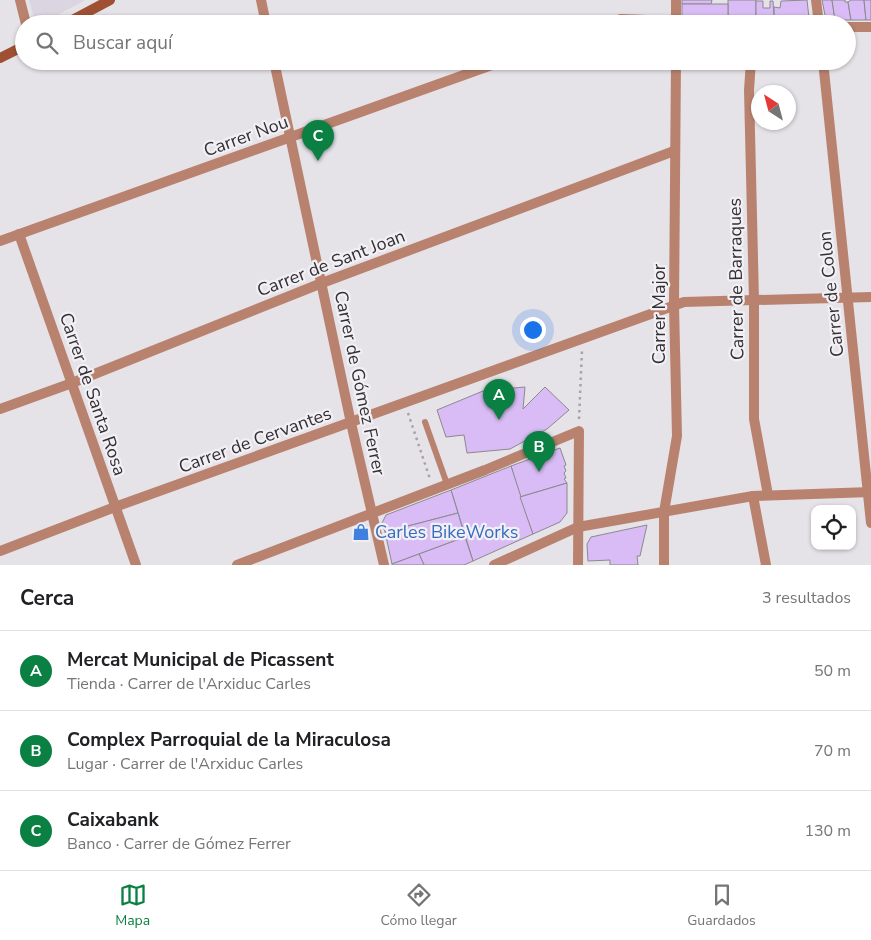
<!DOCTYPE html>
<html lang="es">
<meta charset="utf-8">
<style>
:root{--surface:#fff;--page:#f6f6f6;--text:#202124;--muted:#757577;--line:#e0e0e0;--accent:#0b8043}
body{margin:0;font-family:"Nunito Sans",sans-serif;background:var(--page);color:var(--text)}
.controls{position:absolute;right:15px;bottom:15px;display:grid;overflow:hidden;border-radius:10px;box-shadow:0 1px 4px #0004}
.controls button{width:45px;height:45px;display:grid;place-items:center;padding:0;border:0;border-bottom:1px solid var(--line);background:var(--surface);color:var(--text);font:25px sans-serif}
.compass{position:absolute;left:751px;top:85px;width:45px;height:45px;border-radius:50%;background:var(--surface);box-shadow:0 1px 4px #0004;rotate:324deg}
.you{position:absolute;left:532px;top:329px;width:18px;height:18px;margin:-12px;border:4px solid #fff;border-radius:50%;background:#1a73e8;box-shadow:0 0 0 8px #1a73e833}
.badge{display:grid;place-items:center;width:32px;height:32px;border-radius:50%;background:var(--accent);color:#fff;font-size:16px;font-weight:700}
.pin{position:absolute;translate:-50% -41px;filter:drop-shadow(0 1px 2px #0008)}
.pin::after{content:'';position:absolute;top:26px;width:18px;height:15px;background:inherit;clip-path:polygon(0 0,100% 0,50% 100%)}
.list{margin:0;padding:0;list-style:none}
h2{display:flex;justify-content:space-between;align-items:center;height:65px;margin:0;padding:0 20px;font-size:21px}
h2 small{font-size:16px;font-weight:400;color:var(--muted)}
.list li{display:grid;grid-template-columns:32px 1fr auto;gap:15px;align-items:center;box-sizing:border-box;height:80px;padding:0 20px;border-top:1px solid var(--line)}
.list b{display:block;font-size:19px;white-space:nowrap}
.list p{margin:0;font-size:16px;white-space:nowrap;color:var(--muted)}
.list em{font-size:16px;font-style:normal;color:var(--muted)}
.icon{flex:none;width:28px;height:28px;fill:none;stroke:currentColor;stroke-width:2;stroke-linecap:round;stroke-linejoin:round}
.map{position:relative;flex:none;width:871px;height:565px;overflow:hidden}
.search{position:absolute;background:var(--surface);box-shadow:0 1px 4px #0004;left:15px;right:15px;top:15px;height:55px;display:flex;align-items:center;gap:12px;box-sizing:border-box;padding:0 18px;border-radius:28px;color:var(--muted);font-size:19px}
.sheet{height:305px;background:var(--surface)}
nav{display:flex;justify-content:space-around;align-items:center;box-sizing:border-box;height:70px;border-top:1px solid var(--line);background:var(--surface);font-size:14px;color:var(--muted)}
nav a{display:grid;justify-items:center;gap:2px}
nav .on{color:var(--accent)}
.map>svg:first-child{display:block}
</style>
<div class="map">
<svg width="871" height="565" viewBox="0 0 871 565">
<rect width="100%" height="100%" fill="#e5e2e8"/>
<polygon fill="#dbd5e2" points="29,0 85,0 41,24 36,24"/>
<g fill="#d9bcf5" stroke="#8b898e">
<polygon points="682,0 712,0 711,4 682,4"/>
<polygon points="728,0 756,0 756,17 728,16"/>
<polygon points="807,0 809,18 774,17 774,7 780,8 781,1"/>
<polygon points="822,0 832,0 835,20 826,20"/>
<polygon points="832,0 845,0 845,2 848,2 851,20 835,20"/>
<polygon points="851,0 864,0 866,20 851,20 848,2"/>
<polygon points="864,0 871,0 871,20 866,20"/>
<polygon points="756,1 763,1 763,8 770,8 770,1 773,1 774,17 756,17"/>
<rect x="682" y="4" width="46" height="12"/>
<polygon points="525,387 523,409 545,387 569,410 547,429 510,449 467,453 464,435 446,437 437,410 483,391"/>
<polygon points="560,448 566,465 564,466 566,471 564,473 566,478 564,479 567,483 520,497 511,466"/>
<polygon points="511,466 533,534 473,561 451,490"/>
<polygon points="567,483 567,513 560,522 533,534 520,497"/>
<polygon points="451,490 458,513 385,532 382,523 386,515"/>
<polygon points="458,513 465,537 392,564 385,532"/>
<polygon points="647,525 640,556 637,556 638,565 610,565 610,560 588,561 587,544 591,537"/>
<polygon points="465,537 473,561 464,565 424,565 419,554"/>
<polygon points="419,554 424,565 392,565 392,564"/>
</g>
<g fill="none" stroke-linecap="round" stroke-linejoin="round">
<g stroke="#a6a4a8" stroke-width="2.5" stroke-dasharray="2.5 4" stroke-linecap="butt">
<polyline points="408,413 430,479"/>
<polyline points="579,419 582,350"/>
</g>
<polyline stroke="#b9826e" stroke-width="6" points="425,422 447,484"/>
<g stroke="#b9826e" stroke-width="10">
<polyline points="20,0 26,24"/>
<polyline points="261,0 266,24"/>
<polyline points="816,0 819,24"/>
<polyline points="608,24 621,19 755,24"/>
<polyline points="676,24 676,0"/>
<polyline points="847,27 871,27"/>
<polyline points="274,61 351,423 384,565"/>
<polyline points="751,61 749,90 754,300 754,419 768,495"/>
<polyline points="823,61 871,523"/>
<polyline points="19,234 136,565"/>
<polyline points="0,241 503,61"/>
<polyline points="0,409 72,383 322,283 674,151"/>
<polyline points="753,496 766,565"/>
<polyline points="0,551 115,507 684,302 871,297"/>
<polyline points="237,565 485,470 579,431 578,565"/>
<polyline points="494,565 578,527 753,496 871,492"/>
<polyline points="664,565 664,512 677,436 674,305 676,61"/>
</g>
<g stroke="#9f5033" stroke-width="10">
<polyline points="65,24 110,0"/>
<polyline points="0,58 24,46"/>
</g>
</g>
<defs>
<g id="shop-bare" transform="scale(1.35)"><path d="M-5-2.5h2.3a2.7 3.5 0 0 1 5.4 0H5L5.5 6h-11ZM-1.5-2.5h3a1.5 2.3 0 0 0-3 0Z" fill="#3f7fe0" stroke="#f2eff5" stroke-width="2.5" paint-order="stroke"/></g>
</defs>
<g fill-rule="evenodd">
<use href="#shop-bare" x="361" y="532"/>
</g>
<g text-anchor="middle" stroke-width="4.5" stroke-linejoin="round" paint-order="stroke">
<g font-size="18" fill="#313032" stroke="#f2eff5">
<text transform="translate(246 136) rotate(-20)" y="6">Carrer Nou</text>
<text transform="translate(331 263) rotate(-21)" y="6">Carrer de Sant Joan</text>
<text transform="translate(736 279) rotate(-91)" y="6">Carrer de Barraques</text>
<text transform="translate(831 294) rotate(-96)" y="6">Carrer de Colon</text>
<text transform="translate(659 314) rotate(-90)" y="6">Carrer Major</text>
<text transform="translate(360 383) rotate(78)" y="6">Carrer de Gómez Ferrer</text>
<text transform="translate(93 394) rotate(71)" y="6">Carrer de Santa Rosa</text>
<text transform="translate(255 440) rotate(-20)" y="6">Carrer de Cervantes</text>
</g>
<g font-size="18" fill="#366cbe" stroke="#f2eff5" text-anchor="start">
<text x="375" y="538">Carles BikeWorks</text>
</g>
</g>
</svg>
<div class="controls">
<button><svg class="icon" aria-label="locate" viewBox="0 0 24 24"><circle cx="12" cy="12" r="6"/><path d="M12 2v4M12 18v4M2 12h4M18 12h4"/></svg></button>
</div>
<svg class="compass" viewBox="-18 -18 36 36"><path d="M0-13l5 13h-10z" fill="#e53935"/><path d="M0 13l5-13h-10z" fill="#757577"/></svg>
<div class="you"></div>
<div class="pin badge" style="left:499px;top:420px">A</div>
<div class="pin badge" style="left:539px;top:472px">B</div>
<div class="pin badge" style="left:318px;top:161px">C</div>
<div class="search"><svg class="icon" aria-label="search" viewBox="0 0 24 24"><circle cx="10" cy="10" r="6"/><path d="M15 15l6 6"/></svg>Buscar aquí</div>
</div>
<section class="sheet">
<h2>Cerca<small>3 resultados</small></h2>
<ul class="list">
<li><span class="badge">A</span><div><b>Mercat Municipal de Picassent</b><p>Tienda · Carrer de l'Arxiduc Carles</p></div><em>50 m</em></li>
<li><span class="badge">B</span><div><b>Complex Parroquial de la Miraculosa</b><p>Lugar · Carrer de l'Arxiduc Carles</p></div><em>70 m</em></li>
<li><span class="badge">C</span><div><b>Caixabank</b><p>Banco · Carrer de Gómez Ferrer</p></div><em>130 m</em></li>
</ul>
</section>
<nav>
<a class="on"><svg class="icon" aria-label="map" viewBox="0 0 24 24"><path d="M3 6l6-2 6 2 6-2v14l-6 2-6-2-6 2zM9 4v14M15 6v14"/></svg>Mapa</a>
<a><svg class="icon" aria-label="directions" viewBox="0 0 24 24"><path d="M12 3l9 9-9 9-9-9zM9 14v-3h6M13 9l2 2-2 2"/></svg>Cómo llegar</a>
<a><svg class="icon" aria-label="saved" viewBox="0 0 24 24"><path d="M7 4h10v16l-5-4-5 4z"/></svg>Guardados</a>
</nav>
